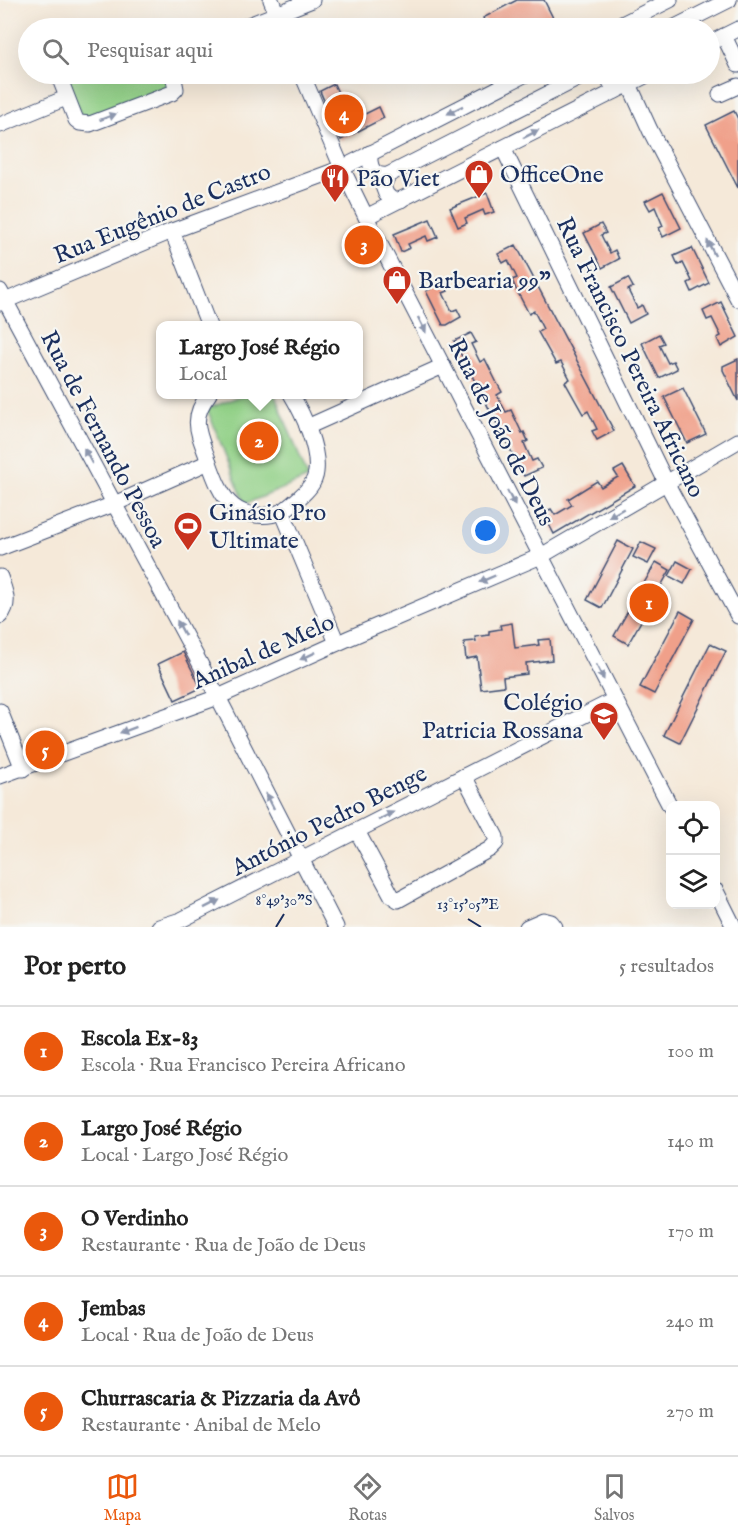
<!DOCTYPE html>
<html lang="pt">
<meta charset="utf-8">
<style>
:root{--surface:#fff;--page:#f2f2f2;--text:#222;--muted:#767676;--line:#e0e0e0;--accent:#ea580c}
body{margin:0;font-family:"IM FELL English",serif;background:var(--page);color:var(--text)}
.controls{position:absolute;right:18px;bottom:18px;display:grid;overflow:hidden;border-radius:12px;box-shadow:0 6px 24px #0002}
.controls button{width:54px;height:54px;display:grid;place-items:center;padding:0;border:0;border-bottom:2px solid var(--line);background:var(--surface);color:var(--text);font:30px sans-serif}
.you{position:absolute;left:486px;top:531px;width:21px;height:21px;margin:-15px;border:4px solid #fff;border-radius:50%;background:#1a73e8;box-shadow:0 0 0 9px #1a73e833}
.badge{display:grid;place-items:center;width:39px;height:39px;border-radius:50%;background:var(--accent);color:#fff;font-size:20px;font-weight:700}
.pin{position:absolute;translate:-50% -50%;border:3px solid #fff;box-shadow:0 2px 6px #0006}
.popup{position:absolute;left:156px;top:321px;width:207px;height:78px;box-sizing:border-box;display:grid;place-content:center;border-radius:12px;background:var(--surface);filter:drop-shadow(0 2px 4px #0005);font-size:20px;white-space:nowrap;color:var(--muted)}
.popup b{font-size:22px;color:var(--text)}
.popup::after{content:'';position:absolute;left:50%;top:100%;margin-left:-12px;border:12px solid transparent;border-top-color:var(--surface)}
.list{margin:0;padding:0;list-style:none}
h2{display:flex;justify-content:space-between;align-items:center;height:78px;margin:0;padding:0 24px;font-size:26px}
h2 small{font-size:20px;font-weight:400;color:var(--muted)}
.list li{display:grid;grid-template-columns:39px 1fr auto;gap:18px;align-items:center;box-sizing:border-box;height:90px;padding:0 24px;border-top:2px solid var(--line)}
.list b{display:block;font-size:22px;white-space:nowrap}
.list p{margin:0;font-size:20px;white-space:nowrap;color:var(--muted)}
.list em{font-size:20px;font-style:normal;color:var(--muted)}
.icon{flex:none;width:33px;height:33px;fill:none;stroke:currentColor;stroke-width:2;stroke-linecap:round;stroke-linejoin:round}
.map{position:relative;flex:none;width:738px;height:927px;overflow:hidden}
.search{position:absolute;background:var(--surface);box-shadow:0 6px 24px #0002;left:18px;right:18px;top:18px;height:66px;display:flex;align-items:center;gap:15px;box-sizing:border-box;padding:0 21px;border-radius:33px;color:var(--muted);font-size:22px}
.sheet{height:528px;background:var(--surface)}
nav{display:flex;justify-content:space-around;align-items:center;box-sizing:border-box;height:84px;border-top:2px solid var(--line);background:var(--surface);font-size:16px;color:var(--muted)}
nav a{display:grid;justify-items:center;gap:3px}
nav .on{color:var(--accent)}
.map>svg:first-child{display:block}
</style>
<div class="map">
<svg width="738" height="927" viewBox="0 0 738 927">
<rect width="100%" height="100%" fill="#f6f6f2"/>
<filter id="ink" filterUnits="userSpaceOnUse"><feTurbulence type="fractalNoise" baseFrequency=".0167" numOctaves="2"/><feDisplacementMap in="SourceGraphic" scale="12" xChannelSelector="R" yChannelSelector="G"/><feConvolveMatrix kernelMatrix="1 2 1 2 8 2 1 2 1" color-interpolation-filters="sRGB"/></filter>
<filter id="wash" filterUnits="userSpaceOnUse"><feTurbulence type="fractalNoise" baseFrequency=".008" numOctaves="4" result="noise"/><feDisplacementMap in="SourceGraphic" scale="24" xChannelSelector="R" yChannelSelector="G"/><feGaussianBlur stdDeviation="1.35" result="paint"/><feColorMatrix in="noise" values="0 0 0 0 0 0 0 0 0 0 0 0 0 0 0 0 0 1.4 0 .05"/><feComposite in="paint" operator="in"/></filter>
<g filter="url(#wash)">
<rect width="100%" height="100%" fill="#f5e9d9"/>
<g fill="#91d086" stroke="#568072" stroke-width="1.5">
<polygon points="64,74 169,74 175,88 83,123"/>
<polygon points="243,395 275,395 308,478 245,504 207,409"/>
</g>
<g id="blocks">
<g fill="#f0a08a">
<polygon points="517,0 544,0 558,28 489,28 483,18"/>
<polygon points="334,84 347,112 356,107 361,116 379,107 384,118 341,140 320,91"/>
<polygon points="734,111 738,119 738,188 706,125"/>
<polygon points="663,192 681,228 663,237 659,228 663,226 655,207 650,210 645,201"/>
<polygon points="487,193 494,212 485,215 483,210 465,218 467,223 458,227 450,208"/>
<polygon points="430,219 438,237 428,241 426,236 408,244 410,248 401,252 394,234"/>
<polygon points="601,224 606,233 601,235 610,253 615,250 619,259 602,268 584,233"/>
<polygon points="516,245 614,431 597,440 592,431 597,429 588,411 583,414 565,382 570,379 561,362 556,364 538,332 543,329 534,311 529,314 516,289 512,280 517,278 508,260 503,263 498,254"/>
<polygon points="692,248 709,283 692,292 688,283 692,281 683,263 678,265 674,256"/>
<polygon points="628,278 633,287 628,290 637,308 642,305 646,314 629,323 611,287"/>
<polygon points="443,282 448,291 443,293 452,311 457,309 461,317 447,325 443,325 426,291"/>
<polygon points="721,302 738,337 721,347 717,338 721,336 712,318 707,320 703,311"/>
<polygon points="471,333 476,342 471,344 480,362 485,359 497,383 502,392 497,395 506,412 511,410 522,433 524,432 528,441 524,443 532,461 537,459 542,468 524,476 454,341"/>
<polygon points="659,334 664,343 659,345 668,363 673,361 677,369 659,378 642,343"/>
<polygon points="738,359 738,401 723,370 723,366"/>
<polygon points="683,388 706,434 687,443 664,397"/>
<polygon points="623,466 635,486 554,534 543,513 551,509 555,515 572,505 568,499 597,481 601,487 618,477 614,471"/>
<polygon points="618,541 633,549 602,608 587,600"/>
<polygon points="641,542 656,549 648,564 633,557"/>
<polygon points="677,561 692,569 684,584 669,576"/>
<polygon points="656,562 670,570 628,644 614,636"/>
<polygon points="680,611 694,619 654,694 640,687"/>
<polygon points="512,623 515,648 539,645 538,640 550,639 552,660 526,663 527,674 503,677 504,686 481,689 477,657 466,659 464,642 476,641 475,637 489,635 489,631 501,629 500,625"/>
<polygon points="710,644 726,651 680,743 664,735"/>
<polygon points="183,652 201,688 175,700 158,664"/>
</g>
</g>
</g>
<g filter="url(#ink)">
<use href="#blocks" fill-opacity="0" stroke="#3c4b70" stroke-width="1.5"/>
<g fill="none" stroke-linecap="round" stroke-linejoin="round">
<g stroke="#3c4b70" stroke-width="17">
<g id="minor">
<polyline points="271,0 283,28"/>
<polyline points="241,28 312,0"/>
<polyline points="614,28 670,0"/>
<polyline points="673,28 729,0"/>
<polyline points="724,36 738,65"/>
<polyline points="710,43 738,29"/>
<polyline points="58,74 76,120 80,123 90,124 172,93 176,89 173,74"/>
<polyline points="302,74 342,168 366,217 670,806"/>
<polyline points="606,74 615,91"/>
<polyline points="629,84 650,130 738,299"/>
<polyline points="720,94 738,86"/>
<polyline points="0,125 66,98"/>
<polyline points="503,148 667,484 738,616"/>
<path d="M370,153C369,167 373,177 388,175L587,74"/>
<polyline points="388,175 383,186 386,194 392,200 401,200"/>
<polyline points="366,217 649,74"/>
<polyline points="172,231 209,326"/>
<polyline points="0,291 218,697 336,927"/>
<polyline points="0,303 172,231 342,168 526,74"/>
<path d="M209,394C191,417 197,430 206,454C212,470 219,495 233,506C245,516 266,518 281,512C287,509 293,503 299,498C307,491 315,483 316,472C319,448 303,414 291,394"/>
<polyline points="307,427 443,366"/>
<polyline points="282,511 337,643"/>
<polyline points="0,548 114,504 209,462"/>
<path d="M0,577C5,592 11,603 0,616"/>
<polyline points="0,711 23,769"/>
<polyline points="0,776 218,697 349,638 541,556 738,441"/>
<polyline points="357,831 392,896 398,900 490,849 496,843 496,837 464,776"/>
<polyline points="716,891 734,927"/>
<polyline points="159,927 181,920 614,700"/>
<polyline points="527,927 543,920 551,922 555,927"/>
</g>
</g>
<use href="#minor" stroke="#fff" stroke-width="15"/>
</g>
<defs><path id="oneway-solid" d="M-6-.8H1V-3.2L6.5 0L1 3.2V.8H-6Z" transform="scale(1.5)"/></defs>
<g fill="#8d97ae">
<use href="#oneway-solid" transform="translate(455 110) rotate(153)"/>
<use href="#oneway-solid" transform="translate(108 117) rotate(-21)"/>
<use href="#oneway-solid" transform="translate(531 134) rotate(-27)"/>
<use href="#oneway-solid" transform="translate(711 248) rotate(-117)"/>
<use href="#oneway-solid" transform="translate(422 325) rotate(63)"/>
<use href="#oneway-solid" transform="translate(88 456) rotate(-119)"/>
<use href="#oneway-solid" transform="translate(511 498) rotate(63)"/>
<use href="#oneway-solid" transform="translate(616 513) rotate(150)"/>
<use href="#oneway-solid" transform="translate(487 579) rotate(157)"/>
<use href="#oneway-solid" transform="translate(181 628) rotate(-118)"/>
<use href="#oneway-solid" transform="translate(308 656) rotate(155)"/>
<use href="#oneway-solid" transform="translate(600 672) rotate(63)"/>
<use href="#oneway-solid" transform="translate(128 730) rotate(160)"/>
<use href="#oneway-solid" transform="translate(270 801) rotate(-117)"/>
<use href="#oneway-solid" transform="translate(386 816) rotate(-27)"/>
<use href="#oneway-solid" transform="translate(212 904) rotate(-27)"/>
</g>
</g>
<path fill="none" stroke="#1b2f5e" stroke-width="2" d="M468,919L481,927M276,927L284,914"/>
<defs>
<g id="shop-pin" transform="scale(1.5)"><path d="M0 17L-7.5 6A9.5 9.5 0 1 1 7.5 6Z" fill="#c8321e" stroke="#f6f6f2"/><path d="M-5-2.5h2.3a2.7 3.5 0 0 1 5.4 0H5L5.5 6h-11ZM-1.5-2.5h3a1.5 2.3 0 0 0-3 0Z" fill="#fff"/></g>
<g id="restaurant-pin" transform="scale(1.5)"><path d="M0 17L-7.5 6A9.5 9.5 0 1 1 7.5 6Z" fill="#c8321e" stroke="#f6f6f2"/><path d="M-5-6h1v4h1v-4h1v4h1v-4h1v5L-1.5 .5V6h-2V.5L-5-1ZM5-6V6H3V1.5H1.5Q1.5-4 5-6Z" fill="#fff"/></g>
<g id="stadium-pin" transform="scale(1.5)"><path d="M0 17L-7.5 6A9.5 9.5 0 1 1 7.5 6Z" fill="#c8321e" stroke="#f6f6f2"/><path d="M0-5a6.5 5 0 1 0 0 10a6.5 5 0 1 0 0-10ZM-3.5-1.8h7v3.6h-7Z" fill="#fff"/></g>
<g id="university-pin" transform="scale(1.5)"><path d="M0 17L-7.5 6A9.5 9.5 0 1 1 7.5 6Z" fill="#c8321e" stroke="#f6f6f2"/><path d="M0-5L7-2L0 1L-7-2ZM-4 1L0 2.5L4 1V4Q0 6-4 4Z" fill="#fff"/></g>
</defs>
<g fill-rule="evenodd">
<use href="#shop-pin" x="479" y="174"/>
<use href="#restaurant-pin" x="335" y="178"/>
<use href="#shop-pin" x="397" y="280"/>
<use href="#stadium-pin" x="188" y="526"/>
<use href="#university-pin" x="604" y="716"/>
</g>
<g text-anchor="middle" stroke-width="4.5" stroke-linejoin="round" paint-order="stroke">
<g font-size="24" fill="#1b2f5e" stroke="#f6f6f2" text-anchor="start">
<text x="500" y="182">OfficeOne</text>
<text x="356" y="186">Pão Viet</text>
<text x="418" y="288">Barbearia 99"</text>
<text x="209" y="520">Ginásio Pro<tspan x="209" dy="28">Ultimate</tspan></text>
<text x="583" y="710" text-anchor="end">Colégio<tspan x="583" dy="28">Patricia Rossana</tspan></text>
</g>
<g font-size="24" fill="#1b2f5e" stroke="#f6f6f2">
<text transform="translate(162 213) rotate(-22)" y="8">Rua Eugênio de Castro</text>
<text transform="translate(631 357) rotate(64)" y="8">Rua Francisco Pereira Africano</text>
<text transform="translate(502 432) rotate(63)" y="8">Rua de João de Deus</text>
<text transform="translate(104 439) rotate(62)" y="8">Rua de Fernando Pessoa</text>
<text transform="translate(263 651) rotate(-24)" y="8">Anibal de Melo</text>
<text transform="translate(329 820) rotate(-27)" y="8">António Pedro Benge</text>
</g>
</g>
<g font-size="15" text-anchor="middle" fill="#1b2f5e" stroke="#f6f6f2" stroke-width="4.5" stroke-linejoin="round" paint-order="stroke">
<text x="284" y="905">8°49'30"S</text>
<text x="468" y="909">13°15'05"E</text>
</g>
</svg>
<div class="controls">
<button><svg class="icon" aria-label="locate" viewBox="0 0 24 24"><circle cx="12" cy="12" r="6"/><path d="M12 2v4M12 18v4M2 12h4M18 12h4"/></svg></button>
<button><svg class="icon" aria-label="layers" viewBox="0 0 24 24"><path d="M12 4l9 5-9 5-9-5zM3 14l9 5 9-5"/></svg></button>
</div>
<div class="you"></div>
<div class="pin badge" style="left:649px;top:603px">1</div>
<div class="pin badge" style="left:259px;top:441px">2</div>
<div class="popup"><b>Largo José Régio</b>Local</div>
<div class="pin badge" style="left:364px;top:245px">3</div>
<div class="pin badge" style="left:344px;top:114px">4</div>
<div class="pin badge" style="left:45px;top:750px">5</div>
<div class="search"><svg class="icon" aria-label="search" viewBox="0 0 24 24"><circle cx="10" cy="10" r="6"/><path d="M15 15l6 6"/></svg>Pesquisar aqui</div>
</div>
<section class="sheet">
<h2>Por perto<small>5 resultados</small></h2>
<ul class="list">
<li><span class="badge">1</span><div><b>Escola Ex-83</b><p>Escola · Rua Francisco Pereira Africano</p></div><em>100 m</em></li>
<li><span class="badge">2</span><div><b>Largo José Régio</b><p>Local · Largo José Régio</p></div><em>140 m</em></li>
<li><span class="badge">3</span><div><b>O Verdinho</b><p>Restaurante · Rua de João de Deus</p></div><em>170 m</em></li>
<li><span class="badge">4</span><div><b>Jembas</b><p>Local · Rua de João de Deus</p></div><em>240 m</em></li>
<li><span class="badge">5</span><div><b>Churrascaria &amp; Pizzaria da Avô</b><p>Restaurante · Anibal de Melo</p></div><em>270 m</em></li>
</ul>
</section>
<nav>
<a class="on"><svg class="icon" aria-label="map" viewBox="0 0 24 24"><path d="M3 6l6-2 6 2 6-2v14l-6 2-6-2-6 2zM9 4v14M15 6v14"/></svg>Mapa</a>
<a><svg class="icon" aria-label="directions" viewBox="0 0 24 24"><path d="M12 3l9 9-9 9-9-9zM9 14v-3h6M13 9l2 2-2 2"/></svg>Rotas</a>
<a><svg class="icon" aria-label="saved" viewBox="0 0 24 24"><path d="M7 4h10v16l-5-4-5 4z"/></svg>Salvos</a>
</nav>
